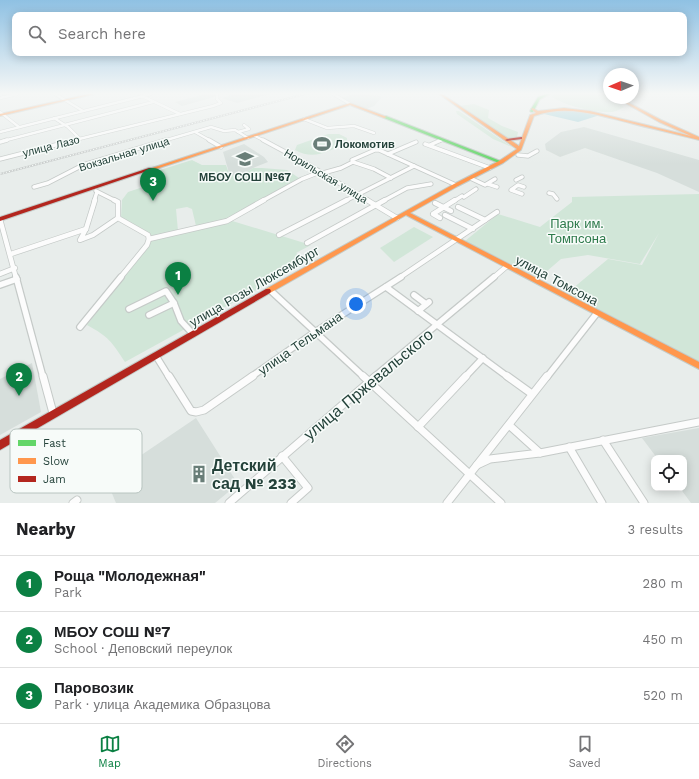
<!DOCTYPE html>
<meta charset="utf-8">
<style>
:root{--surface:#fff;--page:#f2f2f2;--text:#202124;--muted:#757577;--line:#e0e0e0;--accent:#0b8043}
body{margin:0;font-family:"Work Sans",sans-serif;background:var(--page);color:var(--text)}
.controls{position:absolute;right:12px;bottom:12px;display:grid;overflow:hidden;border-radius:8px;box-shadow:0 2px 10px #0003}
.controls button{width:36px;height:36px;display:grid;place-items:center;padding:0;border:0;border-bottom:1px solid var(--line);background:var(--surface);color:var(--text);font:20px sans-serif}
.compass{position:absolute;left:603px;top:68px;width:36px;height:36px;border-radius:50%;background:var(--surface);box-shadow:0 2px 10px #0003;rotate:268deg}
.you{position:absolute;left:356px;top:304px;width:14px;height:14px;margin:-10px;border:3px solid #fff;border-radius:50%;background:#1a73e8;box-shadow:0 0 0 6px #1a73e833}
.badge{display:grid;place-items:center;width:26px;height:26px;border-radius:50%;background:var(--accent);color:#fff;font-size:13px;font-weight:700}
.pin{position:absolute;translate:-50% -33px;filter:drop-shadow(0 1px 2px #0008)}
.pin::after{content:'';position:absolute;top:21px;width:14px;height:12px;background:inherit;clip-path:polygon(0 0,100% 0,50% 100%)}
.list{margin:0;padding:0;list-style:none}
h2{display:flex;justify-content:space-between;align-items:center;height:52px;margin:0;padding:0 16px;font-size:17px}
h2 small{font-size:13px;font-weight:400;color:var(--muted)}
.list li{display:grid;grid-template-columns:26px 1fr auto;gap:12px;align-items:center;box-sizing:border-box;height:56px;padding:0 16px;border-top:1px solid var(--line)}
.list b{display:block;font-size:15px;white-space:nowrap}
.list p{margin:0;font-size:13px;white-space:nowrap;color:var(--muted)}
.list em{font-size:13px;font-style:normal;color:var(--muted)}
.icon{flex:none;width:22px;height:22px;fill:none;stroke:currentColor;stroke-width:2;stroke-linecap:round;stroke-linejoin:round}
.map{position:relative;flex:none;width:699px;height:503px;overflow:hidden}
.search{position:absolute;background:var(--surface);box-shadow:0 2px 10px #0003;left:12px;right:12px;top:12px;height:44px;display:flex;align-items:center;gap:10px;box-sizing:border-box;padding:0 14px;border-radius:8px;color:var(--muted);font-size:15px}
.sheet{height:220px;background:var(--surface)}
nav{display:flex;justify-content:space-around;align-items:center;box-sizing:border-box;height:56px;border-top:1px solid var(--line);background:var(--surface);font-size:11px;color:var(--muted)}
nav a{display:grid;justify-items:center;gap:2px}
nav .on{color:var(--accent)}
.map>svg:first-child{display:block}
</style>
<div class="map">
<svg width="699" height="503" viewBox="0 0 699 503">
<rect width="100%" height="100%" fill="#e8edeb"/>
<g fill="#d6dedb">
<polygon points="205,94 216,95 214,97 182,106 175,102"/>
<polygon points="230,94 270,94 237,103 222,98 232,95"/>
<polygon points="354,94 381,96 381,98 374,106 366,109 341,98"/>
<polygon points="584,127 699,160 699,192 657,173 585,148 560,157 546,150 545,144 561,132"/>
<polygon points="244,144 264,157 268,162 253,168 244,174 230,176 223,152"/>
<polygon points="32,363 41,412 0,435 0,379"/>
<polygon points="196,418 238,484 215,503 116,503 106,479"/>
<polygon points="699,428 699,503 691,503 680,488 684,488 684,458 657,458 642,438"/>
</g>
<g fill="#d1e6d8">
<path d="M557,94H603L624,107C620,109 617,111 613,112C595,113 565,106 551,96Z"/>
<polygon points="474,104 489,110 488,118 502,126 518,132 517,137 510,140 459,106"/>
<polygon points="456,111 459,111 512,147 493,139 457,114"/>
<path d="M328,134H339L347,138V143C327,151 315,161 295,150L297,145Z"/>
<polygon points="192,160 202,165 226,165 230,176 244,174 253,168 262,168 287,170 299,178 226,219 196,226 192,209 187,207 176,209 178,231 150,238 121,217 122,200 128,192 164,180 157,171"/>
<polygon points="699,194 699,361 561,290 572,289 608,259 642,265 659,233 640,264 588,255 561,259 539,278 465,241 498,214 540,227 572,202 572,197"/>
<path d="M229,220L311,245L296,253L309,261L125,362C111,341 109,337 87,325L151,240Z"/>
<polygon points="414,227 433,237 394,262 380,248"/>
</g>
<polygon fill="#a9d4db" points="553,111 579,111 600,115 578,122 544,114"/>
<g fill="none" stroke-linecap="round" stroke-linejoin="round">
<g stroke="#c5cac8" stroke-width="3.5">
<g id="street-far4">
<polyline points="55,94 83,111"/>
<polyline points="333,94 350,104"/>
<polyline points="142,96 180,114"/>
<polyline points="0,98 17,94"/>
<polyline points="0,112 19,127"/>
<polyline points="54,118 68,127 80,139"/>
<polyline points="304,119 327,128 354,126 374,133"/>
<polyline points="0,132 151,94"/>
<polyline points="195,132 211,141"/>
<polyline points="238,132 249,129 244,125"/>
<polyline points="255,136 265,141"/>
<polyline points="3,141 153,102"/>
<polyline points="71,141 213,106 221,103 217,99 217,94"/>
<polyline points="163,141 211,127 224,131 235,130 248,138"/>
<polyline points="439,141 442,140"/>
</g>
</g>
<g stroke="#c5cac8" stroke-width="5">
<g id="street-far3">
<polyline points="209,140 221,147"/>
<polyline points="263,140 304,162 369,201"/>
<polyline points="0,142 7,140"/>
<polyline points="425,144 490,168"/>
<polyline points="430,145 441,140"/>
<polyline points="388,154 416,142"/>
<polyline points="518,155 528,156 537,151"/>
<polyline points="0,159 75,140"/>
<polyline points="353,162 352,160 375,150 379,150 456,185"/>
<polyline points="323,173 341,168 353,162 374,169 391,178"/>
<polyline points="470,178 485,185 495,179"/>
<polyline points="516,180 522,177"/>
<polyline points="488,184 497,187"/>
<polyline points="34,187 48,183 83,165 166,140"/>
<polyline points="96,191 116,201"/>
<polyline points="549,193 553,194 557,199"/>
<polyline points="522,194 511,190 518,185 524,187"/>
<polyline points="464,197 476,189"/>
<polyline points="94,201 97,192"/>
<polyline points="262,201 302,179 320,172"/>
<polyline points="345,201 414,166"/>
<polyline points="383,201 407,188 431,184"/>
<polyline points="454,201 462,196"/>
</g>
</g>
<g stroke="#c5cac8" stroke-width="6">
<g id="street-far2">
<polyline points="95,200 86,229 80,240 93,235 118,218 148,235 149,239 147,245 120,278"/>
<polyline points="114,200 118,202 118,218"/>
<polyline points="367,200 397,218"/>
<polyline points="435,203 451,211"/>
<polyline points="458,207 485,220"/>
<polyline points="445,215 473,229"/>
<polyline points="440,218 433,214 455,200"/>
<polyline points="0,219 16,278"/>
<polyline points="279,235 347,200"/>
<polyline points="149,239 227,221 264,200"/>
<polyline points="307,243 385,200"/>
<polyline points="11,254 86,229"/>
<polyline points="0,274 15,268"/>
<polyline points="399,278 497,212"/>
<polyline points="493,278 507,266"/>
</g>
</g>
<g stroke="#c5cac8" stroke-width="8">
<g id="street-far1">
<polyline points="16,277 43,377"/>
<polyline points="0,285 17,279"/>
<polyline points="386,287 508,377"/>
<polyline points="270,290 364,377"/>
<polyline points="414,295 426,304"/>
<polyline points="129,309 166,291 174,303 181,321 193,334"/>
<polyline points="418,311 429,302"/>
<polyline points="149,315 174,303"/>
<polyline points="80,327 121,277"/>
<polyline points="156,356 169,377"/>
<polyline points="251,377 315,332 401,277"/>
<polyline points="374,377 494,277"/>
<polyline points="465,377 483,358"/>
<polyline points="547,377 597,313"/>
</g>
</g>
<g stroke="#c5cac8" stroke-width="9">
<g id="street">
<polyline points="43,376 53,413"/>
<polyline points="169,376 191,411 196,412 204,410 253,376"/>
<polyline points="363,376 501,503"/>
<polyline points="507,376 532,394"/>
<polyline points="509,425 540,453"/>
<polyline points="418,427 466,376"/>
<polyline points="603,440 644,503"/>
<polyline points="569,447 602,503"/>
<polyline points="282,456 308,488 291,503"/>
<polyline points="477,465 490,459 540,453 699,422"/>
<polyline points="73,503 77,500"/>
<polyline points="229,503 376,376"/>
<polyline points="447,503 547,376"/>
</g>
</g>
<g stroke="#c3cbc8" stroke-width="2">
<g id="fast">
<polygon points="546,94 550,94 540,99 533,112 531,112 530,111 538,97"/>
<polygon points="384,116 386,116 503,162 499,163 384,118"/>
</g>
</g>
<g stroke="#c3cbc8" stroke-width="2">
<g id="slow">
<polygon points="89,94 94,94 0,116 0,114"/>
<path d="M439,94H442L519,146L530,115L536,113L531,109L533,108L538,111L564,108L590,111L691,136L659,122L616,98H620L661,120L699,137V140C676,134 653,129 630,123C597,115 567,104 534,116L521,150L503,163L458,186L410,213L699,362V369L406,215L270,293H266L265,291L266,289L454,184L499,161L517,149Z"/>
<polygon points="350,103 387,117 384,118 350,105 153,170 151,170 149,169"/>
</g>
</g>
<g stroke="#c3cbc8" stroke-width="2">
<g id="jam">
<polygon points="521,137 522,137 522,139 507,141 505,140 507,139"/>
<polygon points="149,168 151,168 153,169 0,221 0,217"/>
<polygon points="266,289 270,289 271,291 270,293 0,450 0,440"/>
</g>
</g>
<use href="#street-far4" stroke="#fcfcfc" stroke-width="2.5"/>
<use href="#street-far3" stroke="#fcfcfc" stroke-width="3.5"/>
<use href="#street-far2" stroke="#fcfcfc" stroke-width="4.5"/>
<use href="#street-far1" stroke="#fcfcfc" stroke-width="5.5"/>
<use href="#street" stroke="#fcfcfc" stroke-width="7"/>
<use href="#fast" fill="#63d668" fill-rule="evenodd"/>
<use href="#slow" fill="#ff974d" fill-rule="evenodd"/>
<use href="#jam" fill="#b3261e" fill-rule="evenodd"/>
<g stroke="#c9cdcc" stroke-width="2">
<polyline id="rail" points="0,174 305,94"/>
</g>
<use href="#rail" stroke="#f7fbf9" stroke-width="1" stroke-dasharray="1.5" stroke-linecap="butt"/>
</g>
<linearGradient id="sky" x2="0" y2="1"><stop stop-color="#8fc1e3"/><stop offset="0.57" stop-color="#f5f7f6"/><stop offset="1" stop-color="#f5f7f6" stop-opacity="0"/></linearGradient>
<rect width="699" height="164" fill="url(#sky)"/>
<defs>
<g id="stadium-bare" transform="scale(1.38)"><path d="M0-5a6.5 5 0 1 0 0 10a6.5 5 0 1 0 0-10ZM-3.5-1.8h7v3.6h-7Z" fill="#697e78" stroke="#f7fbf9" stroke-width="2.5" paint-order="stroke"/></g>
<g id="school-bare" transform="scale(1.38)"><path d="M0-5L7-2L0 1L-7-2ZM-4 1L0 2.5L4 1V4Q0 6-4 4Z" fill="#697e78" stroke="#f7fbf9" stroke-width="2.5" paint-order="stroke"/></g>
<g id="building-bare" transform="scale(1.38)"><path d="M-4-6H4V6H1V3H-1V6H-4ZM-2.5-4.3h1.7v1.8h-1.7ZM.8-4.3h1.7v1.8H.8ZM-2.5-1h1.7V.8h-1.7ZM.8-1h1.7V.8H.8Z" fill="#697e78" stroke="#f7fbf9" stroke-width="2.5" paint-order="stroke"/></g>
</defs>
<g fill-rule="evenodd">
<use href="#stadium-bare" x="322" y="144"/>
<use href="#school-bare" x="245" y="159"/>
<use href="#building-bare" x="199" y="474"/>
</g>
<g text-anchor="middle" stroke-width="3" stroke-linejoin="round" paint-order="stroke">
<g font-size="11" font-weight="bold" fill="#24423a" stroke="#f7fbf9" text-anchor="start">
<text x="335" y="148">Локомотив</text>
<text x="245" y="181" text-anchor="middle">МБОУ СОШ №67</text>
</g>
<g font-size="11" fill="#24423a" stroke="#f7fbf9">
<text transform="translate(51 146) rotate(-14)" y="4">улица Лазо</text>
<text transform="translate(124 154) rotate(-17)" y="4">Вокзальная улица</text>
<text transform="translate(326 176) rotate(31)" y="4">Норильская улица</text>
</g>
<g font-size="13" fill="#2d7a4b" stroke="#f7fbf9">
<text x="577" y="228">Парк им.<tspan x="577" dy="15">Томпсона</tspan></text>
</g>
<g font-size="13" fill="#24423a" stroke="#f7fbf9">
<text transform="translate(557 280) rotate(28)" y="5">улица Томсона</text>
<text transform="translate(254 286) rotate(-30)" y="5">улица Розы Люксембург</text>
<text transform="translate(300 343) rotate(-35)" y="5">улица Тельмана</text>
</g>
<g font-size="16" fill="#24423a" stroke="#f7fbf9">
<text transform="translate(368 384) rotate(-40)" y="6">улица Пржевальского</text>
</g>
<g font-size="16" font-weight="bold" fill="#24423a" stroke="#f7fbf9" text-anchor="start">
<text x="212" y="471">Детский<tspan x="212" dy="18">сад № 233</tspan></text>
</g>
</g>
<rect x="10" y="429" width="132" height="64" rx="6" fill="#f7fbf9" stroke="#b8c4c0" stroke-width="1"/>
<rect x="18" y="440" width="18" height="6" fill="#63d668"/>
<rect x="18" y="458" width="18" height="6" fill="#ff974d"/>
<rect x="18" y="476" width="18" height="6" fill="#b3261e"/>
<g font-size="11" fill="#24423a">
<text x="43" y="447">Fast</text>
<text x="43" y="465">Slow</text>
<text x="43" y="483">Jam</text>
</g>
</svg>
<div class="controls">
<button><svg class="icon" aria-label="locate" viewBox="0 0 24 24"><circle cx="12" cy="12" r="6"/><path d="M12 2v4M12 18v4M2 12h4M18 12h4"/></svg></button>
</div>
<svg class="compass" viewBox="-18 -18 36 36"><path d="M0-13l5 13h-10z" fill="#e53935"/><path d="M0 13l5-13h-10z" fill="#757577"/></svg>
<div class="you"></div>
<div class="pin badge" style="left:178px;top:295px">1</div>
<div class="pin badge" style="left:19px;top:396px">2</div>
<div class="pin badge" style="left:153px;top:201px">3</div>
<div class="search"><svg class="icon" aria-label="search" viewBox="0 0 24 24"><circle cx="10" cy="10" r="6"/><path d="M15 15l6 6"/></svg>Search here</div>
</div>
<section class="sheet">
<h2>Nearby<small>3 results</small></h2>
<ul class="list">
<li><span class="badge">1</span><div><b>Роща &quot;Молодежная&quot;</b><p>Park</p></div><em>280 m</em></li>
<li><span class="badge">2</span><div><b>МБОУ СОШ №7</b><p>School · Деповский переулок</p></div><em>450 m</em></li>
<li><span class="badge">3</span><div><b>Паровозик</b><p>Park · улица Академика Образцова</p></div><em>520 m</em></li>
</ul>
</section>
<nav>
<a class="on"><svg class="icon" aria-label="map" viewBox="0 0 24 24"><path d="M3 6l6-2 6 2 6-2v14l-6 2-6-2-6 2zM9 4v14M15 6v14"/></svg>Map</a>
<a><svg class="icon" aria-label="directions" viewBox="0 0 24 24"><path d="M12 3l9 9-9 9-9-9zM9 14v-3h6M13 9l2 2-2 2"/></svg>Directions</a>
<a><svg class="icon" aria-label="saved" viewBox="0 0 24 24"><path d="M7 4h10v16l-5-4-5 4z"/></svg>Saved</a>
</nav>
